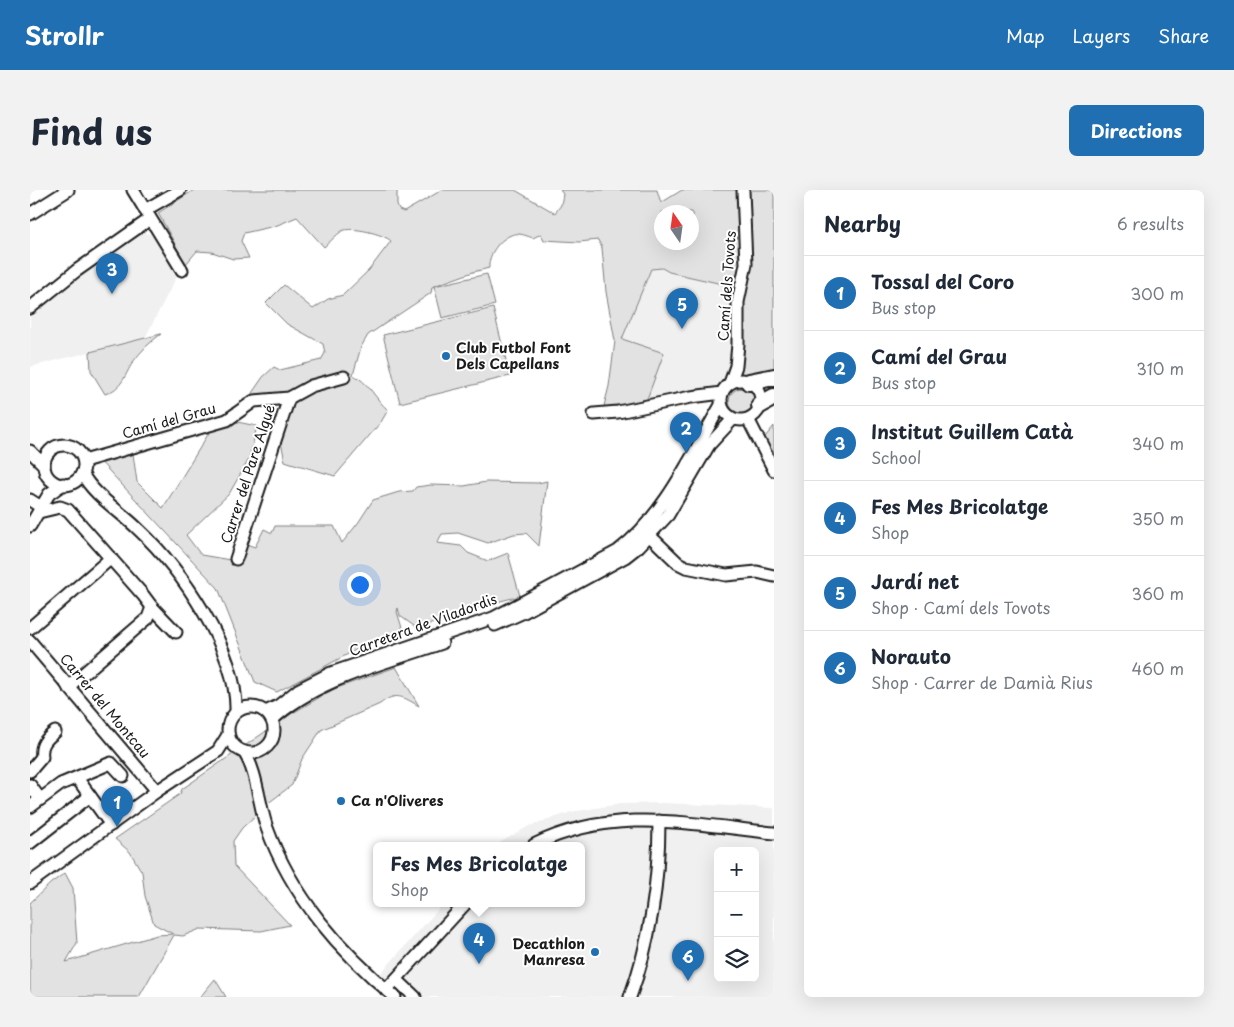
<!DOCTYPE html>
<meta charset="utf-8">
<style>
:root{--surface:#fff;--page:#f2f2f3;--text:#1f2937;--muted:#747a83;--line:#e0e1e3;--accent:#1f6fb2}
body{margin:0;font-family:"Playpen Sans",sans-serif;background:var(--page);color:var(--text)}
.controls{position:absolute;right:15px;bottom:15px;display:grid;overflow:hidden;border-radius:8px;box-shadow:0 5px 20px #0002}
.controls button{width:45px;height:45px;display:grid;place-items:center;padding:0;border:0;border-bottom:1px solid var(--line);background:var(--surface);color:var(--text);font:25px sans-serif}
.compass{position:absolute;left:624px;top:15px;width:45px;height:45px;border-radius:50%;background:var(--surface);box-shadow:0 5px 20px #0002;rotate:347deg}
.you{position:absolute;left:329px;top:394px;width:18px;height:18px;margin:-12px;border:4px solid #fff;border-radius:50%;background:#1a73e8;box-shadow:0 0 0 8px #1a73e833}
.badge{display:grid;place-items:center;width:32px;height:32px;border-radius:50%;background:var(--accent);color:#fff;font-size:16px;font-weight:700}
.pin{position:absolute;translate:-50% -41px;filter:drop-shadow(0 1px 2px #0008)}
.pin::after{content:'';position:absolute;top:26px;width:18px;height:15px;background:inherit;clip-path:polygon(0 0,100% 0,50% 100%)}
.popup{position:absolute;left:343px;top:652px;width:212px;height:65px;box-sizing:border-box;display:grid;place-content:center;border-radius:8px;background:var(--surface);filter:drop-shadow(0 1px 4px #0005);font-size:16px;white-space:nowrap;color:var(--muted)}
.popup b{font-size:19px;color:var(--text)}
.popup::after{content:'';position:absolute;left:50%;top:100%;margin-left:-10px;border:10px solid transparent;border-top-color:var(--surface)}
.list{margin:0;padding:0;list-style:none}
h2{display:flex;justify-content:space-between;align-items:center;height:65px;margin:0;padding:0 20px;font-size:21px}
h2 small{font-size:16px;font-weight:400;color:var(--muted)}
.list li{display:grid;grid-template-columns:32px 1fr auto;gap:15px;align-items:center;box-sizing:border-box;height:75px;padding:0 20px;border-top:1px solid var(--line)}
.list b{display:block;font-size:19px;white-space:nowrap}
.list p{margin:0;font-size:16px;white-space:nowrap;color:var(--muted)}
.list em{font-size:16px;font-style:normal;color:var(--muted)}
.icon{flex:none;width:28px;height:28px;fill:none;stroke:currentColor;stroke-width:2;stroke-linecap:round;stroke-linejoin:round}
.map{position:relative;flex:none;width:744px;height:807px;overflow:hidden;border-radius:8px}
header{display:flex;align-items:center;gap:30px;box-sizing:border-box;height:70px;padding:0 25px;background:var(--accent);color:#fff}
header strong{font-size:24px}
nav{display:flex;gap:28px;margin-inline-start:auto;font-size:18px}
.intro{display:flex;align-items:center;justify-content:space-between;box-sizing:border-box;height:120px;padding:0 30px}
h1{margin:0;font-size:35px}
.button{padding:12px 22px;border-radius:8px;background:var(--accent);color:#fff;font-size:18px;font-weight:700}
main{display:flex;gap:30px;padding:0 30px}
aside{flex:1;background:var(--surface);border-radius:8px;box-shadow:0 5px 20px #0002}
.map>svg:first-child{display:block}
</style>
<header>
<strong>Strollr</strong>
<nav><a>Map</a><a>Layers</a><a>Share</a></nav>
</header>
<div class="intro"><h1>Find us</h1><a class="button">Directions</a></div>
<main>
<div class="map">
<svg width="744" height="807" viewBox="0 0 744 807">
<rect width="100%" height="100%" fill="#fff"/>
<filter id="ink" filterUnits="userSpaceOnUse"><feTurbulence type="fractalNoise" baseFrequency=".02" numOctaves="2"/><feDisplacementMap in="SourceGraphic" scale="10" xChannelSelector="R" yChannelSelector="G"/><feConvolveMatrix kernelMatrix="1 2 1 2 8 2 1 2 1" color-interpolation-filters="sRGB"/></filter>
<g filter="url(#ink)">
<g fill="#f0f0f0" fill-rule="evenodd">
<polygon points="115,43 120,44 125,49 148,84 115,148 0,177 0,127 45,88 107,45"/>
<polygon points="632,78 639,82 710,98 708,185 694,189 678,205 614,217 592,149 621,79"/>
<path d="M633,613L744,618V807H354L340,795L414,713H552V655H466L499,636L541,622L590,614ZM688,661H725V788H688Z"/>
</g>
<g fill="#e2e2e2" stroke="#7f7f7f" fill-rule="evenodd">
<path d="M164,0H367V15L369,20L374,22L412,0H485L525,23L531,15L533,4L530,0H627L631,13L652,0H744V179L720,190L708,185L710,98L639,82L632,78L621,79L592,149L634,163L614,217L572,224L579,196L585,151L576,102L572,58L568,50L549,52L514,50L511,44L503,48C497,46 490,43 484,44C470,48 458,64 459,78L443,82L404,96L457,84L465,115L412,128L404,96L402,97L401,103L338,145L331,157L323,185C339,192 345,209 358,220L351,232L305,286L261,273L255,271L251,252L265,211L279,198L224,211L222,203L233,187L244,177L250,180L291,170L295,163L293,154L257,134L236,113L254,95L283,119L298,109L313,105L339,80L361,51C354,44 321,36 312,41C306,45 300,52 294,57L267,27L245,36L214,43L211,51L219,68L203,69L182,62L167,61L156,74L128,23ZM632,22H662V52H632Z"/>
<polygon points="463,118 480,186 370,213 353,145"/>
<path d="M131,144C120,152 111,161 103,172C94,186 93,198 75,204L61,181L60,162Z"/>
<circle cx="712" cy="211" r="13"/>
<polygon points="197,230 227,236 219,269 199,304 156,345 171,365 212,372 216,354 225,357 234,339 242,343 245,336 304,336 312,353 328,333 343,310 369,302 383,301 386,297 401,295 434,296 456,292 508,293 517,291 509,356 496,343 484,344 458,353 428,343 412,344 407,353 431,356 438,363 458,371 478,363 490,406 459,414 389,438 384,436 370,426 368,418 367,422 374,444 333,456 247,502 225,492 188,398 67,268 102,257 107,292 133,318 185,233"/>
<polygon points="744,236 744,280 728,248 735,247"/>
<path d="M366,477L389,516C373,507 366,501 350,514L291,540L272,569L262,595L241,611L212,638L203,651L204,676L260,735L231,741L170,739L153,746L144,745L109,807H0V713L21,693L35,683L43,698L47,753L36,772L127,745L143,744L124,734L115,706L112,682L100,662L85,649L150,604L152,599L261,524L304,499Z"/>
<polygon points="185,789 196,807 170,807"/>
</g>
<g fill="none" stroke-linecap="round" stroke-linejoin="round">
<g stroke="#1c1c1c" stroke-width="15">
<g id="minor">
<polyline points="103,0 152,80"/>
<polyline points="115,20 150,0"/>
<polyline points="0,24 38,0"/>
<polyline points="0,118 46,81 120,29"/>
<circle cx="711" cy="210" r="20"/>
<polyline points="700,193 706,176 708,154 708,112 716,74 713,0"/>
<polyline points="564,224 588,222 661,207 692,203"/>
<polyline points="718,229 744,280"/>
<circle cx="34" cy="275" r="20"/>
<polyline points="0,261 14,275"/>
<polyline points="54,271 197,230 224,211 259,208 281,196 314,187"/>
<path d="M52,283C62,304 91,322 108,339C151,379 208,461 206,522"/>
<polyline points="0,310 11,317"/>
<polyline points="9,322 30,317 38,320 113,405 122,417 146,442"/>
<polyline points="0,336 19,304 33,294"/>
<polyline points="620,346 648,373 656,377 696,385 727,382 744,386"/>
<polyline points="206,369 259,208"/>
<polyline points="465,435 494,422 573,379 595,367 609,356 638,325 679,255 703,229"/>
<polyline points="0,438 81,368"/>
<polyline points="0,451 127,601"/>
<polyline points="38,497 118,428 122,417"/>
<circle cx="221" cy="540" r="23"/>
<path d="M236,522L248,516L268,500L301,483L463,428L588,361C636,324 661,266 691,215"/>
<path d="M242,530C286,489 356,473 412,453"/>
<path d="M214,562C227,581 229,616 237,638C262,707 310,761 365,807"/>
<path d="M0,581L12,567C10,555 16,549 25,542"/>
<polyline points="47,588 81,635"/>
<polyline points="0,595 10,609"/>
<polyline points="0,617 31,594 81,573 93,586"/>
<polyline points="0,653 60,606"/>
<path d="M504,655C583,616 660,634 744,643"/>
<polyline points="0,693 127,601 188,561 198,545"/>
<polyline points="367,790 385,807"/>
<polyline points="356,800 436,713"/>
<path d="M600,807C621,750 629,691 629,631"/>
</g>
</g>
<g stroke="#1c1c1c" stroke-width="20">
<g id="highway">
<polyline points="719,192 744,187"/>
<polyline points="730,215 744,207"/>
</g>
</g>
<use href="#minor" stroke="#fff" stroke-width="11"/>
<use href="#highway" stroke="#fff" stroke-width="16"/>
</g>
</g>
<g fill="#1f6fb2" stroke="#fff" stroke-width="2">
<circle cx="416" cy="166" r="5"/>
<circle cx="311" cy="611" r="5"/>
<circle cx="565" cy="762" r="5"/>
</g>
<g text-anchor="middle" stroke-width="4" stroke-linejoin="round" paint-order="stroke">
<g font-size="14" fill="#1c1c1c" stroke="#fff">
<text transform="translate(697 96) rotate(-86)" y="5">Camí dels Tovots</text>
<text transform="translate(139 231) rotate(-16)" y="5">Camí del Grau</text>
<text transform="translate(218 284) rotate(-72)" y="5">Carrer del Pare Algué</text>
<text transform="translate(393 435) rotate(-20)" y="5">Carretera de Viladordis</text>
<text transform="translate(75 516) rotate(50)" y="5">Carrer del Montcau</text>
</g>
<g font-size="14" font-weight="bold" fill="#1c1c1c" stroke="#fff" text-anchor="start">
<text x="426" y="163">Club Futbol Font<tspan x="426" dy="16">Dels Capellans</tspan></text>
<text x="321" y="616">Ca n'Oliveres</text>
<text x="555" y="759" text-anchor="end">Decathlon<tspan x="555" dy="16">Manresa</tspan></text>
</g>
</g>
</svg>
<div class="controls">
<button>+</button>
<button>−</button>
<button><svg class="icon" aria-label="layers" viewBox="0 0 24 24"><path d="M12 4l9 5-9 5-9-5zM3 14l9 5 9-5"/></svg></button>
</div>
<svg class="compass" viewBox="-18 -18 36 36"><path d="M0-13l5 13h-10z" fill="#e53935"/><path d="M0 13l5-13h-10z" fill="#747a83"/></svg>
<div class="you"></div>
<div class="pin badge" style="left:87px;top:637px">1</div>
<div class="pin badge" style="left:656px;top:263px">2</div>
<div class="pin badge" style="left:82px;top:104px">3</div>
<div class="pin badge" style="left:449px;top:774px">4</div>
<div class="popup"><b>Fes Mes Bricolatge</b>Shop</div>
<div class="pin badge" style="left:652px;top:139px">5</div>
<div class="pin badge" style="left:658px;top:791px">6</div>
</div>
<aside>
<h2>Nearby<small>6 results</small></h2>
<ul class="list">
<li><span class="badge">1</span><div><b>Tossal del Coro</b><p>Bus stop</p></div><em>300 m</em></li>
<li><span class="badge">2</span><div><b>Camí del Grau</b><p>Bus stop</p></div><em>310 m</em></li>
<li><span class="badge">3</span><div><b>Institut Guillem Catà</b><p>School</p></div><em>340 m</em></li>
<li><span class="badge">4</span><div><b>Fes Mes Bricolatge</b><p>Shop</p></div><em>350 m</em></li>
<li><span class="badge">5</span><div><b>Jardí net</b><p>Shop · Camí dels Tovots</p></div><em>360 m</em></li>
<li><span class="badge">6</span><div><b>Norauto</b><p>Shop · Carrer de Damià Rius</p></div><em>460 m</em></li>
</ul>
</aside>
</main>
